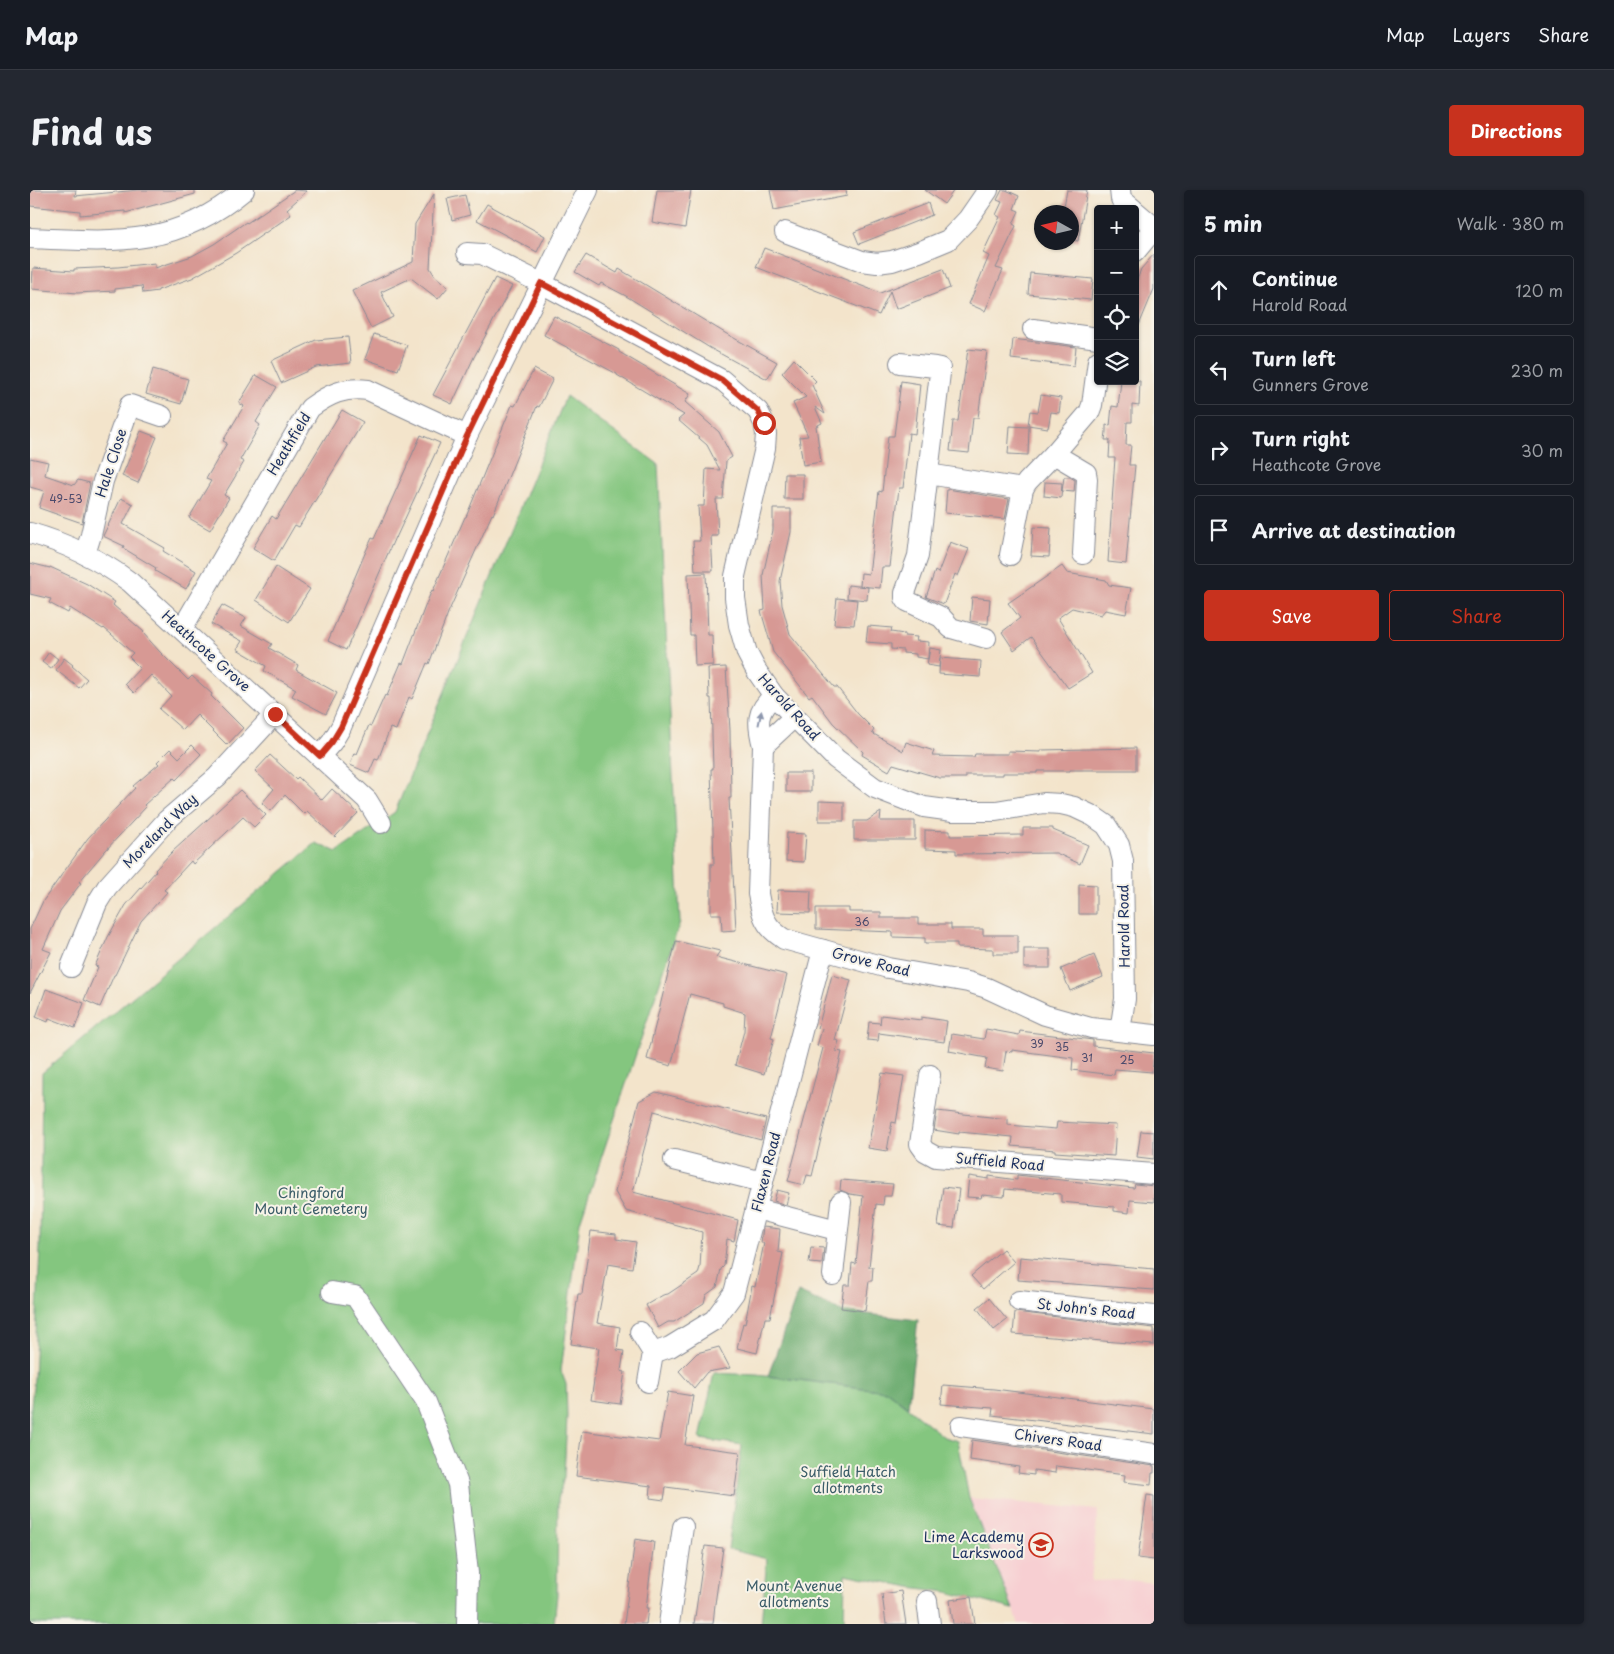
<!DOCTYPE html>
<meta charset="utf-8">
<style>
:root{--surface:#171b24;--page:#242831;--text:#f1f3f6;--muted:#9ea1a6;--line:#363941;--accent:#c8321e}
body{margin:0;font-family:"Playpen Sans",sans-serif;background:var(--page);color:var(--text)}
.controls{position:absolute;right:15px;top:15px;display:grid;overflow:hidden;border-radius:5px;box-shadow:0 1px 4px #0004}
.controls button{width:45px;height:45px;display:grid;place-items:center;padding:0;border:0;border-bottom:1px solid var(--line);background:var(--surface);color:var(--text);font:25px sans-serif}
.compass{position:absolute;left:1004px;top:15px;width:45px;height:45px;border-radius:50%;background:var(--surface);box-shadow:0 1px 4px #0004;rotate:278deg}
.stop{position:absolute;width:15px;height:15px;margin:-11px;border:4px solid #c8321e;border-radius:50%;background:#fff}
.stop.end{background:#c8321e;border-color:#fff;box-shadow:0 1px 5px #0008}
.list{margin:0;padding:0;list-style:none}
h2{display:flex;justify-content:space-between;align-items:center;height:65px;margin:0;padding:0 20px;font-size:21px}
h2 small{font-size:16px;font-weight:400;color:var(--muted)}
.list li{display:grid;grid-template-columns:32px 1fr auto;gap:15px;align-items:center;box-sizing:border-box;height:70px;margin:0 10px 10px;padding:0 10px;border:1px solid var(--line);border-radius:5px}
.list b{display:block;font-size:19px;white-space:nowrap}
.list p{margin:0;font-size:16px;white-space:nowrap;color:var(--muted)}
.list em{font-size:16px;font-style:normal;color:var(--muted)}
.actions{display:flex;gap:10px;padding:15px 20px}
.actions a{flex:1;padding:11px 0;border:1px solid var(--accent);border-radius:5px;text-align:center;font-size:18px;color:var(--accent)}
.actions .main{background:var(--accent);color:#fff}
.icon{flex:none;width:28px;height:28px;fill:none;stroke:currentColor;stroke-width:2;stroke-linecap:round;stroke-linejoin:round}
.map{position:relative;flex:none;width:1124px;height:1434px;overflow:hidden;border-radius:5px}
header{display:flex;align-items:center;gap:30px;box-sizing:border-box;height:70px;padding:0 25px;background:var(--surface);border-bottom:1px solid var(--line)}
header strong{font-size:24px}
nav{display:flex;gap:28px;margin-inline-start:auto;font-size:18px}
.intro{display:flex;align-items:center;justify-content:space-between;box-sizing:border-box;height:120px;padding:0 30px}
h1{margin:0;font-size:35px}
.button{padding:12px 22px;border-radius:5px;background:var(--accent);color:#fff;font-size:18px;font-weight:700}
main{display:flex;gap:30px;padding:0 30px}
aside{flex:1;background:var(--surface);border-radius:5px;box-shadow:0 1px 4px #0004}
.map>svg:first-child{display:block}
</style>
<header>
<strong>Map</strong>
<nav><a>Map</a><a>Layers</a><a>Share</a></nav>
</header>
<div class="intro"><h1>Find us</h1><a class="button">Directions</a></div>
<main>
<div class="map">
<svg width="1124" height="1434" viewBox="0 0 1124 1434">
<rect width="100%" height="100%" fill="#f7f3e8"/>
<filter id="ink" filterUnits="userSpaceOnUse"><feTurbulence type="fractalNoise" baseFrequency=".02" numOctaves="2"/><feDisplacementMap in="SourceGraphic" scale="10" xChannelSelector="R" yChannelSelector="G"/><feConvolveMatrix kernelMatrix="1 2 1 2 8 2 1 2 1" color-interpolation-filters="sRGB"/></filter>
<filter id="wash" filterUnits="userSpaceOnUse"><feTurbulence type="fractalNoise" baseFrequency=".0096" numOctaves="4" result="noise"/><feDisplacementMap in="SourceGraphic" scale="20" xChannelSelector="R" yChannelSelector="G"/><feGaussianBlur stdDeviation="1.12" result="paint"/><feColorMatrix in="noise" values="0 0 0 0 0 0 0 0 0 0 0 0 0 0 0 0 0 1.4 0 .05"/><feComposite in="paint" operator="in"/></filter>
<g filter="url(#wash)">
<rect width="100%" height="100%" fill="#f3e4cb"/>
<polygon fill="#f7cfd2" points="939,1308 1068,1320 1061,1391 1099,1390 1124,1393 1124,1434 989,1434"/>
<g fill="#84c67f" stroke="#507a6e">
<polygon points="536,206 628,274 650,732 550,1032 531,1181 536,1194 537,1226 534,1287 528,1309 527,1405 524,1434 0,1434 0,1226 4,1188 10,1058 12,883 286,653 307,662 365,622"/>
<polygon points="684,1183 727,1185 857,1201 914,1247 928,1251 939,1308 983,1419 917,1402 880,1397 815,1384 814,1434 731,1434 737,1369 698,1359 712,1255 670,1249"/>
</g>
<polygon fill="#6bab6e" stroke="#436d66" points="768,1102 811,1121 888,1130 878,1217 857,1201 738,1186"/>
<g id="blocks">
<g fill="#d79994">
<polygon points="0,0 46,0 45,6 108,0 165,0 165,4 95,23 95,21 50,25 50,21 0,16"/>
<polygon points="265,0 277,1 257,19 261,25 206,63 162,88 128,100 128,101 113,103 112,96 85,99 85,101 47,103 2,99 3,78 44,81 44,79 88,77 125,73 125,78 162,66 184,54 216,32 217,33"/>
<polygon points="627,0 661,0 655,38 622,32"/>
<polygon points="740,0 816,0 817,6 744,20"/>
<polygon points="895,0 924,0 914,14"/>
<polygon points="972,0 976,0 989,6 984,19 989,21 983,34 986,36 966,78 973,80 955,121 939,114 959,66 953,63 970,27 966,25 972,12 967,10"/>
<polygon points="1037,0 1057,0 1048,51 1042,50 1042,22 1033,22"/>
<polygon points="404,4 400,78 405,86 418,97 408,109 381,88 351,102 363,127 341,138 322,101 383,72 385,34"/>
<polygon points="435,5 440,25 422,30 417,9"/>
<polygon points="898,13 902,25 829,54 824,42"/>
<polygon points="457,14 515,46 507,62 447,30"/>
<polygon points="734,58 850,103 913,79 920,98 866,119 860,101 849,125 726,77"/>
<polygon points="1124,64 1124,99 1105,145 1105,96 1111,79"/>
<polygon points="556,65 587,83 589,79 606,89 695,143 747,172 737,189 680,158 596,106 571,93 569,96 545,82"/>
<polygon points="1000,83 1063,89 1061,110 998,104"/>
<polygon points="465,88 482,96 444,167 422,214 403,205"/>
<polygon points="524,126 589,160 589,162 660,204 655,212 689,242 702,267 696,271 693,309 686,309 688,346 681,346 683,381 665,381 663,351 670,351 668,316 674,316 676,279 690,280 677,255 648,230 654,225 587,185 587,184 514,145"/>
<polygon points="344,144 377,155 368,180 335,169"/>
<polygon points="318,147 321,173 286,177 251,193 241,171 286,150"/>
<polygon points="983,149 1046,157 1044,176 981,169"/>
<polygon points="938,159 957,161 948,228 943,228 939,263 920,261 923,231 928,231"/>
<polygon points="764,169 786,191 782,195 795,224 785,217 792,233 786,236 791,272 773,275 769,247 778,246 763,213 776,207 752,183"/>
<polygon points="123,179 158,189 151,214 116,204"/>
<polygon points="504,179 523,189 509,217 507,216 463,325 462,324 418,423 399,474 397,473 382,509 379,507 366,540 360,538 348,570 345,569 339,583 320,575 324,563 327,564 339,535 341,536 355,505 357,506 371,473 373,474 396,414 402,400 403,401 435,327 436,327 482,215 485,216"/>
<polygon points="226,185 247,197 226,232 230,235 210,270 214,272 194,305 199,308 180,340 159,328 181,291 176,289 197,253 193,251 214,216 209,213"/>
<polygon points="871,191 890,194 885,244 879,243 873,298 869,298 860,377 852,377 850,398 830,396 831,383 839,384 849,301 852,302 858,246 864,246"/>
<polygon points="1091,191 1110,191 1109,216 1102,215 1102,232 1097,232 1096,255 1101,255 1099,275 1105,275 1096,374 1078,372 1085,268 1079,268 1080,250 1075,250 1076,242 1076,235 1080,236 1082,216 1088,217"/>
<polygon points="1011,205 1031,208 1029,223 1021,222 1018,238 998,235 1000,221 1008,222"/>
<polygon points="312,220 333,232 269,337 265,335 244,371 223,358 242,326 246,329"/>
<polygon points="980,236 999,237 998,265 978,264"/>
<polygon points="111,241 127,247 108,293 92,286"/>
<polygon points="391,245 410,253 366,348 365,347 316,460 298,451 336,361 342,348 344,349"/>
<polygon points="0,268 18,272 15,285 44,295 48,290 60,293 52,333 9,318 14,301 0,297"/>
<polygon points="755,284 773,284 773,309 754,309"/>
<polygon points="1034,287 1040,287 1045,290 1044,302 1032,301"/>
<polygon points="1015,292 1032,293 1031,308 1014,306"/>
<polygon points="917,299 979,309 975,329 915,323"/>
<polygon points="91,308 103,314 93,334 135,358 133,361 166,381 156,399 125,381 126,378 93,358 94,356 73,346"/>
<polygon points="743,319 761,319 761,342 750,391 752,415 760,444 804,497 807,497 828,524 844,540 842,543 873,561 876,552 904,561 902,566 944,567 945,564 978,564 978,561 1011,562 1011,560 1106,558 1106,580 1040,580 1040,581 1007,581 1007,583 973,583 973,585 936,585 936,588 910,588 863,574 859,581 832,565 833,562 803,533 782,505 779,507 743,462 731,421 735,420 733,385 743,340"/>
<polygon points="1003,337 1021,338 1019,367 1001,366"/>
<polygon points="920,352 939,359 928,386 925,384 914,414 896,407 905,381 908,383"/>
<polygon points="0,373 20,378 20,377 57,394 85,412 83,415 114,442 113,443 129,461 158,490 162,486 182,504 181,506 213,538 197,555 167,525 153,540 129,519 141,506 121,485 104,503 95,494 110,478 99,467 103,463 74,438 73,439 40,418 38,423 19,413 21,409 0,404"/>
<polygon points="1032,376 1037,383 1076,390 1079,395 1101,398 1096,424 1075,420 1071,425 1042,418 1028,428 1062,483 1038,498 1001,447 984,460 972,442 990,428 978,413"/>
<polygon points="246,377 280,399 259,432 226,410"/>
<polygon points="676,383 678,445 682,445 683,475 665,476 664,445 660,445 658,384"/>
<polygon points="818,395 838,397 837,410 817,408"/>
<polygon points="942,407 960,409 958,434 940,431"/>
<polygon points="807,408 827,410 824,435 804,434"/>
<polygon points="192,415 216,428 211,436 242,454 239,458 268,475 266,480 307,503 296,524 262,506 266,499 234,481 236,476 207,459 212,451 181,434"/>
<polygon points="838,436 862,438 861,442 874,444 874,446 887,447 886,451 899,452 898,469 886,467 886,464 873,463 873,460 861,459 861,454 836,452"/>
<polygon points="900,458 911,460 909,477 897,475"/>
<polygon points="19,462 28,469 21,479 12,472"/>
<polygon points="34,468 43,475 42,476 57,489 49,498 26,480"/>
<polygon points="910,468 951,471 950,487 909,484"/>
<polygon points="696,477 700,540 701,608 699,608 706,740 692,741 691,724 681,724 681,674 684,674 682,609 681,579 683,579 681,508 679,508 678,478"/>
<polygon points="162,555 171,564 146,590 144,588 114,615 116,617 75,661 49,692 51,693 30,721 13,759 21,762 0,803 0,739 13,711 58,648 105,598 103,596 129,574 127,572 140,559 149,568"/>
<polygon points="240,565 266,589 268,587 292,610 302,599 328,623 305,647 277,621 274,624 255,605 241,621 232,613 244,599 225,581"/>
<rect x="756" y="583" width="25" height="19"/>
<polygon points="210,600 236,625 224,637 213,627 163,674 161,671 148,685 134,700 137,702 111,731 85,785 84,785 70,817 54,810 68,777 65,776 78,747 96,715 126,681 125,680 142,662"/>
<polygon points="789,611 814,612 814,631 789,631"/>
<polygon points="851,622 850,631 885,631 885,650 824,650 824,631 837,631"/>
<polygon points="993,638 1023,638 1023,640 1058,655 1050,674 1026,663 926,664 926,660 895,659 895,640 920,641 920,646 993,645"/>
<polygon points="757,643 776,644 774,672 756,671"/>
<polygon points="1049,694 1066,695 1066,724 1049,724"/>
<polygon points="748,700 781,701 780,723 747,722"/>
<polygon points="786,718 819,718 819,722 851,722 851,728 888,728 888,734 921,734 921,739 953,739 953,745 988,745 988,764 963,764 963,759 927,758 927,753 895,753 895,748 863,747 863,742 786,739"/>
<polygon points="646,751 690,761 686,767 757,785 741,848 744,849 734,884 705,875 714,841 715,823 693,816 693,813 660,804 641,876 617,869"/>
<rect x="994" y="759" width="26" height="19"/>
<polygon points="1064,765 1073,787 1040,801 1031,779"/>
<polygon points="802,785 821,790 805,850 809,851 806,861 812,862 782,986 777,985 774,995 758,991 793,858 787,856 792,839 788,838"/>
<polygon points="16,799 54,813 45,838 19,828 18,832 6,827"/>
<polygon points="851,825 891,830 891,827 917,831 914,852 849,843 848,851 837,850 839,832 850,833 850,835"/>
<polygon points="956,839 989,845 990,841 1063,850 1063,856 1124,863 1122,882 1085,879 1084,885 1042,880 1043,868 982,860 982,862 976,861 973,881 955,878 957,868 919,861 922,844 954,849"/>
<polygon points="852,883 874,886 866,933 862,932 857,961 838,958"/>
<polygon points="626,902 736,929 731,950 624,921 603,1002 708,1030 704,1051 697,1049 694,1076 691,1079 687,1097 676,1105 674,1113 644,1132 638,1132 628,1138 616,1115 633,1105 638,1104 668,1084 670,1077 672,1042 596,1021 585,1002 609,911"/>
<polygon points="907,921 978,929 978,935 1026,939 1027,932 1086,935 1084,966 1025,962 1025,960 982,956 983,947 929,942 929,944 904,940"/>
<polygon points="1111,941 1124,942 1124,969 1107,967"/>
<polygon points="987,985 1104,998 1105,994 1124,996 1124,1012 1100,1010 1099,1023 1084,1021 1084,1017 1031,1012 1031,1004 975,999 974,1007 952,1005 951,1008 937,1007 939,986 959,989 959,986 987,990"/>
<polygon points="811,990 863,994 861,1006 854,1006 853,1015 846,1014 839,1077 843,1077 842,1091 839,1091 835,1121 811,1118 814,1095 820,1095 822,1073 826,1074 833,1006 820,1004 810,1000"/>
<polygon points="913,997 929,999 924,1038 908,1036"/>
<polygon points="747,1000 759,1003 756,1015 744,1011"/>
<polygon points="733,1037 750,1039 748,1062 753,1063 740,1128 735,1128 727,1163 707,1158 713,1133 715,1134 722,1096 725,1097 734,1053 731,1053"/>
<polygon points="561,1041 586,1044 586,1049 606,1052 602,1078 578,1074 567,1133 590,1137 587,1160 594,1161 591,1181 595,1182 590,1214 561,1210 569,1158 541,1154 548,1104 552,1104"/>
<polygon points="781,1057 794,1058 792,1074 779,1073"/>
<polygon points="973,1059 984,1072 953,1099 941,1086"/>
<polygon points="990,1067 1124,1079 1124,1100 988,1090"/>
<polygon points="959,1108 977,1130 964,1140 947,1118"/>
<polygon points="985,1122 1124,1138 1124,1155 983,1144"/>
<polygon points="689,1157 700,1178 677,1182 664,1198 649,1181 667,1163"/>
<polygon points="913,1195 964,1199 1124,1219 1124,1244 962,1225 963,1218 911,1214"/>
<polygon points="638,1202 663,1206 655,1255 710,1262 704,1306 636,1297 634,1310 620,1308 621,1296 546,1286 552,1241 629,1251"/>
<polygon points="942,1250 1124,1276 1124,1283 1122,1283 1121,1295 1094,1292 1095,1285 1026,1276 1025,1283 1004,1280 1004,1285 988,1283 989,1277 940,1270"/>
<polygon points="1117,1305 1124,1306 1124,1370 1108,1368"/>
<polygon points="605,1349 624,1352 616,1418 618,1418 616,1434 594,1434"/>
<polygon points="675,1356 693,1358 685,1414 683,1434 664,1434"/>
<polygon points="871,1401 876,1434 856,1434 852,1404"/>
<polygon points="941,1407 945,1434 923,1434 920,1410"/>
</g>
</g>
</g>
<g filter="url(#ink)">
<use href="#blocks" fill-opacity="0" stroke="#878a94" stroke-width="1"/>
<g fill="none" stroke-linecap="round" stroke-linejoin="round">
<g stroke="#878a94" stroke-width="22">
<g id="minor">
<polyline points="1090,0 1091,9 1103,19"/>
<polyline points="1105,21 1124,37"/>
<polyline points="755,42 832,71 847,73 862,71 889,62 918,50 938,29 958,0"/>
<path d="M0,48C85,52 145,58 214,0"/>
<polyline points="1105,62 1124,39"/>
<polyline points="437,63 452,64 511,93 692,190 728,221 734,233 736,244 735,258 705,386 705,408 709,435 717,463 726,480 744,506 806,569 845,598 894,617 923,621 966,621 1014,613 1031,614 1044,617 1063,626 1076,635 1089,655 1093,671 1095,809 1090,841"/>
<polyline points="1003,139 1068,148"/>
<polyline points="870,173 905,177 910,178 910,183 888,366 875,403 875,408 877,411 911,427 921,438 956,448"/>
<polyline points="1024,264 1056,283 1057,289 1053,364"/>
<polyline points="898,284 993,299"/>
<path d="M0,343C36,353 70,370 100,392L337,610L351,633"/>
<polyline points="55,364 61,345 73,291 100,215 132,226"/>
<polyline points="980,365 993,299 997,292 1024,264 1059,223 1062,215 1068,171"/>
<path d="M152,439L280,218C299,204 314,197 338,200L437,246"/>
<path d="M744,506C726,521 727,533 733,556L728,704C732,726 735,737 754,749L858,778L938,792L957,798L1015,825L1061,838L1124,845"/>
<polyline points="733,556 764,527"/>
<polyline points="290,566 302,552 311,537 437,246 558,0"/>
<polyline points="41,777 67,713 77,697 137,630 187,587 245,524"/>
<polyline points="900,885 890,954 895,961 906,967 1124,984"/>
<polyline points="644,970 733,992"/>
<polyline points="726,1019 807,1040"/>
<polyline points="803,1085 811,1012"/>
<polyline points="302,1102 325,1106 396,1212 428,1294 438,1383 437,1434"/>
<polyline points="989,1111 1124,1126"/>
<polyline points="610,1142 623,1163 618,1192"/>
<polyline points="623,1163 640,1157 684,1130 704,1103 793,760"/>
<polyline points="931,1236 1124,1264"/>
<polyline points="897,1411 900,1434"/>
<polyline points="639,1434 653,1337"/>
</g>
</g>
<use href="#minor" stroke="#fff" stroke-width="20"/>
</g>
<defs><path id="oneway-solid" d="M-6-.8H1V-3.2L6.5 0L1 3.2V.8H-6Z" transform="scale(1.25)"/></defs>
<use fill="#8d97ae" href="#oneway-solid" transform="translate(730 528) rotate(-78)"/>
</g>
<g fill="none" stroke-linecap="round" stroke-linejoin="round" filter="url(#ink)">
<polyline stroke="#c8321e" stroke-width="6" points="245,524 290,566 302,552 311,537 437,246 511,93 692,190 728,221 734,233"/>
</g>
<defs>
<g id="school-ring" transform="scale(1.25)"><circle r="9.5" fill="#f7f3e8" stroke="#c8321e" stroke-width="1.5"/><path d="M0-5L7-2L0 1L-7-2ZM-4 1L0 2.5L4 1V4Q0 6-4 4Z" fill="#c8321e"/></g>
</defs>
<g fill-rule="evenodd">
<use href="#school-ring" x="1011" y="1355"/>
</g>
<g text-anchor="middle" stroke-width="4" stroke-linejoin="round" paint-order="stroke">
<g font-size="11" fill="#4a4a6c">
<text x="36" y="313">49-53</text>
<text x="832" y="736">36</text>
<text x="1007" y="858">39</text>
<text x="1032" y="861">35</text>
<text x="1057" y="872">31</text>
<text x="1097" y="874">25</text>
</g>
<g font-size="14" fill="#1b2f5e" stroke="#f7f3e8">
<text transform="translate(259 254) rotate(-59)" y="5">Heathfield</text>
<text transform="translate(81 273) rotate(-72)" y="5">Hale Close</text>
<text transform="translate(176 461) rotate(42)" y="5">Heathcote Grove</text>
<text transform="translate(759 517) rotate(48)" y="5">Harold Road</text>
<text transform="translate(130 641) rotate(-45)" y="5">Moreland Way</text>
<text transform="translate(1094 736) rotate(-91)" y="5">Harold Road</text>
<text transform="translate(841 772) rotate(14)" y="5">Grove Road</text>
<text transform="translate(970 972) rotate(5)" y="5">Suffield Road</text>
<text transform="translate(736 982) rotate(-76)" y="5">Flaxen Road</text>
<text transform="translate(1056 1119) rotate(6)" y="5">St John's Road</text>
<text transform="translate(1028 1250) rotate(8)" y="5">Chivers Road</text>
</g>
<g font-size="14" fill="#3a5c68" stroke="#f7f3e8">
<text x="281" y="1008">Chingford<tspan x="281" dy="16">Mount Cemetery</tspan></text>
<text x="818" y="1287">Suffield Hatch<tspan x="818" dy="16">allotments</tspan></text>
<text x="764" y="1401">Mount Avenue<tspan x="764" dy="16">allotments</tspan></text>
</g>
<g font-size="14" fill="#1b2f5e" stroke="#f7f3e8" text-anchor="end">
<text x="994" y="1352">Lime Academy<tspan x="994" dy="16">Larkswood</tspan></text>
</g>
</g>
</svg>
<div class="controls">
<button>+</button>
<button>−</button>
<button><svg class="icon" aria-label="locate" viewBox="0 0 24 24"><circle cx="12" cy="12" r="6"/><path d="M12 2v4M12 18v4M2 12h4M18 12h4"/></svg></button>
<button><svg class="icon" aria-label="layers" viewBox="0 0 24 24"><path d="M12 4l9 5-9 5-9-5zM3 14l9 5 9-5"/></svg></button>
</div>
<svg class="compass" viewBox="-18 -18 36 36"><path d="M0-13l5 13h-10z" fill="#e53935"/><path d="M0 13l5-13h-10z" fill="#9ea1a6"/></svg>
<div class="stop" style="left:734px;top:233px"></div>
<div class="stop end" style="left:245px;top:524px"></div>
</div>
<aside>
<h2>5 min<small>Walk · 380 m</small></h2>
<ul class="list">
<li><svg class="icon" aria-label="ahead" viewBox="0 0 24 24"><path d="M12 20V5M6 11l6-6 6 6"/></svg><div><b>Continue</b><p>Harold Road</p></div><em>120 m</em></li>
<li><svg class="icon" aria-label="left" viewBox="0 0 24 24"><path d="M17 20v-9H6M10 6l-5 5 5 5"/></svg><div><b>Turn left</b><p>Gunners Grove</p></div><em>230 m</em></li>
<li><svg class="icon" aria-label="right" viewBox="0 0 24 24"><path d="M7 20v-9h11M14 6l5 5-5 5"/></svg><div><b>Turn right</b><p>Heathcote Grove</p></div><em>30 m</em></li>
<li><svg class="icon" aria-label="arrive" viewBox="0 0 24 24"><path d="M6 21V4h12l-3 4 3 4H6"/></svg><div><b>Arrive at destination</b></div></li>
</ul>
<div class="actions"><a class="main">Save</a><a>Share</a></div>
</aside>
</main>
